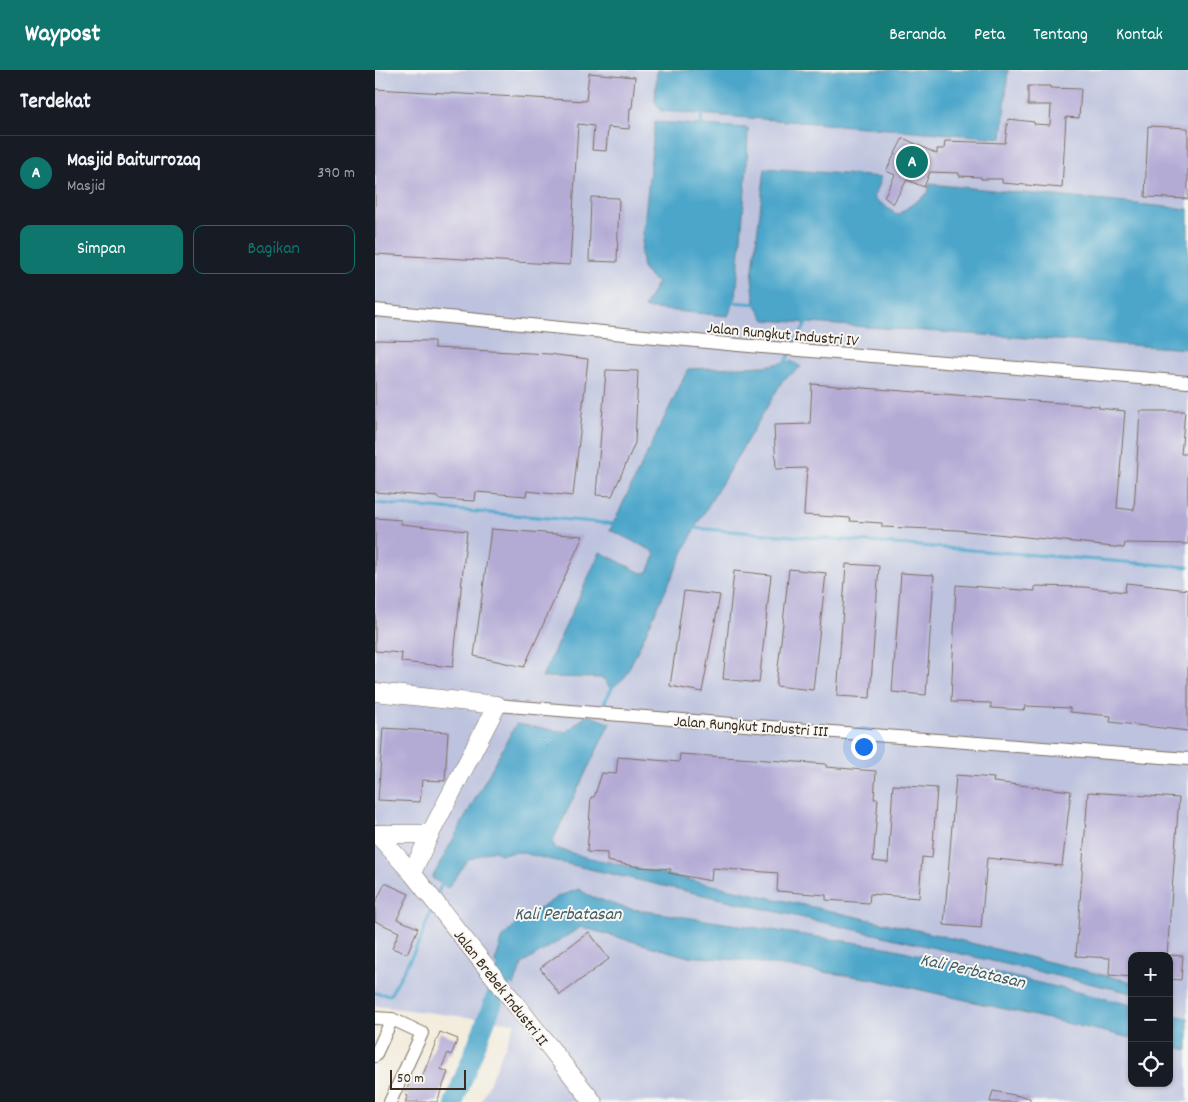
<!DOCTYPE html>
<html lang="id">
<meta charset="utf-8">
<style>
:root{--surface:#171b24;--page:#20242c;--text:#f1f3f6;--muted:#9ea1a6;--line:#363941;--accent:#0f766e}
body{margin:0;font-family:Dekko,sans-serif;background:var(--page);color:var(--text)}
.controls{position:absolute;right:15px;bottom:15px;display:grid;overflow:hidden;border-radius:10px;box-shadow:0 1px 4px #0004}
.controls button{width:45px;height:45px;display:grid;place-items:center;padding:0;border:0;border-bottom:1px solid var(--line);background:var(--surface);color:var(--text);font:25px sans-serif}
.scale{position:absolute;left:15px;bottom:12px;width:76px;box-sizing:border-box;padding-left:5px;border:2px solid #3b2a1e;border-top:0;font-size:14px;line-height:18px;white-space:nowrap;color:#3b2a1e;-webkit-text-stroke:4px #f6f6f2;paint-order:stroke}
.you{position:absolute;left:488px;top:676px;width:18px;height:18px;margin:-12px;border:4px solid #fff;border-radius:50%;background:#1a73e8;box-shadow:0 0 0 8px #1a73e833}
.badge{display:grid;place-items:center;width:32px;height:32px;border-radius:50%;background:var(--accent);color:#fff;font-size:16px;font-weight:700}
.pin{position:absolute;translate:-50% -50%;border:2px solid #fff;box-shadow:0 1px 5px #0006}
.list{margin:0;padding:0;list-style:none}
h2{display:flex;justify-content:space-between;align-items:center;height:65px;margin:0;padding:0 20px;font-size:21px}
h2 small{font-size:16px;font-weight:400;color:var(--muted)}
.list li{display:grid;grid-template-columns:32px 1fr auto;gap:15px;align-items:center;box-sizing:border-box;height:75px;padding:0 20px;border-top:1px solid var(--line)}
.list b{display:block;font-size:19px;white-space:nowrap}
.list p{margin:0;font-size:16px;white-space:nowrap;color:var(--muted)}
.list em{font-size:16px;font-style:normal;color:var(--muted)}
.actions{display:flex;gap:10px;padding:15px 20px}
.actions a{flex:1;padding:11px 0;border:1px solid var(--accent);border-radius:10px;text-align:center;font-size:18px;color:var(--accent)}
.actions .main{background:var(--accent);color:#fff}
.icon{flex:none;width:28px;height:28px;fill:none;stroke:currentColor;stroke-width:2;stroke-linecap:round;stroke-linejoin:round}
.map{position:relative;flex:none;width:813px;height:1032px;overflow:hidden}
header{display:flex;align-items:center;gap:30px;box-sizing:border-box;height:70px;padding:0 25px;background:var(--accent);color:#fff}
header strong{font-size:24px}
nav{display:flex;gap:28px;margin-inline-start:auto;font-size:18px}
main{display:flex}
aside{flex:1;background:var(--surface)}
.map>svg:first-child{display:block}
</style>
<header>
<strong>Waypost</strong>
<nav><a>Beranda</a><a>Peta</a><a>Tentang</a><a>Kontak</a></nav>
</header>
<main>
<aside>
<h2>Terdekat<small></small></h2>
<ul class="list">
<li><span class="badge">A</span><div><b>Masjid Baiturrozaq</b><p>Masjid</p></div><em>390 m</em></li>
</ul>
<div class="actions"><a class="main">Simpan</a><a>Bagikan</a></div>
</aside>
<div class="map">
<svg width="813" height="1032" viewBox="0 0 813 1032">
<rect width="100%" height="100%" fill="#f6f6f2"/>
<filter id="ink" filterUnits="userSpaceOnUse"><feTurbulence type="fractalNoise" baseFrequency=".02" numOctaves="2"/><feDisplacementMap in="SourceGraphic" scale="10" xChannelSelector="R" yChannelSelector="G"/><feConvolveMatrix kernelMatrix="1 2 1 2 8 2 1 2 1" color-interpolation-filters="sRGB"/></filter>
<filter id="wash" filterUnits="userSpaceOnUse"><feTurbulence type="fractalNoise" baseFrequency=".0096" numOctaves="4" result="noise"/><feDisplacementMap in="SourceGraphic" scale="20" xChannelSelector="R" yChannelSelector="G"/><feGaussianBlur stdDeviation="1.12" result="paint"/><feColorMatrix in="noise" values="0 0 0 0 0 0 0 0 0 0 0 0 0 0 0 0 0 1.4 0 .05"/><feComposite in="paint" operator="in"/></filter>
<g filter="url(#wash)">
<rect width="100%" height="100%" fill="#f3ebda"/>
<path fill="#bdc3de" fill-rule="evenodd" d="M0,0H813V1032H106L140,953L0,936ZM757,886H794V1013H757Z"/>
<g fill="#4ca6ca" stroke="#446874">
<polygon points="282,0 633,0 627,68 286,41 280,31"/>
<polygon points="280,52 373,58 372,96 361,227 353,246 269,238 282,213 268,200 266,183"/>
<polygon points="390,98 507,107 499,128 522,145 553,123 555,114 813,139 813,279 390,250 380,233 377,208"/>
<polygon points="416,291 426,297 408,310 320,458 250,607 236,619 228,608 167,607 225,482 266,503 273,502 280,486 278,481 235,460 313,299 390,296"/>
<polygon points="212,645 235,653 177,772 181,778 206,786 546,861 757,912 757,923 197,795 144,782 125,784 118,780 93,790 73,818 57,808 141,654 191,662"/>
<polygon points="204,819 215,826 250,838 516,878 757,935 757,968 498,909 365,890 310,886 206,857 147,894 139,916 120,892 128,867 140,855 184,826"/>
<polygon points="794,944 813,948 813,980 794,976"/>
</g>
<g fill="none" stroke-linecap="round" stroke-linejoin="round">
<g stroke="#4ca6ca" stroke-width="3">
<polyline points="326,57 327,41"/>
<polyline points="355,232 384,234"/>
<polyline points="418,277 433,250"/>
<polyline points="409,295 415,283"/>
<polyline points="0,433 241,454"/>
<polyline points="317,458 813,497"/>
<polyline points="226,639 238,616"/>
<polyline points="62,825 68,811"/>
<polyline points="0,923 15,925 44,873 57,838"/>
</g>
<polyline stroke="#4ca6ca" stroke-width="19" points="79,1032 139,880"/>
</g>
<g id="blocks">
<g fill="#b4abd5">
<polygon points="214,3 260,7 257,38 255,38 254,59 233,57 231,81 217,80 219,56 203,54 195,195 0,184 0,19 211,31"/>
<polygon points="653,16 675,16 675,18 706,19 704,48 691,47 687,118 627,113 627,109 606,109 606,107 584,106 584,103 555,102 549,117 532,110 518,134 509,127 520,105 511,101 528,68 562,84 562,79 569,79 570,71 630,73 633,49 659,52 659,54 675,55 676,35 653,35"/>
<polygon points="773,56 813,58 813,129 770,127"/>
<polygon points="216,127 244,128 242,192 214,191"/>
<polygon points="0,270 59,271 59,278 174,284 213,289 198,426 152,421 151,426 101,422 100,431 63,429 63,427 0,422"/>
<polygon points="231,300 263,301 260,373 237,426 221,425"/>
<polygon points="437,314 724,336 724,338 750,341 742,438 759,440 765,341 810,341 806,384 813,384 813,474 750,473 749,478 719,475 719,474 582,460 507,457 507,453 475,451 476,448 429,445 432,398 401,399 399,355 435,354"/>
<polygon points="0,448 26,450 26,454 92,461 78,597 26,592 27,583 0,581"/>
<polygon points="116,459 208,466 149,597 99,586"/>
<polygon points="471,494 504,496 495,628 462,626"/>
<polygon points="414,499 451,503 438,620 401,616"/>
<polygon points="359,501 396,505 384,613 348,609"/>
<polygon points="526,503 559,505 551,625 517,622"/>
<polygon points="751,513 813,520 813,661 735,652 736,646 695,642 695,638 650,636 649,640 616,638 616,633 576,632 581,515 660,521 660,516 709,517 750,522"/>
<polygon points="309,521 345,525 327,622 295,616"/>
<polygon points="8,658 73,662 70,711 47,710 45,732 3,730"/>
<polygon points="305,684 451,694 451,697 501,701 499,729 503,729 498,791 513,793 518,715 562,718 557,788 547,787 544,828 495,824 494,833 451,830 451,825 402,821 403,803 337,798 336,811 294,803 296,799 264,797 232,791 232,783 212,782 216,727 219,727 227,703 241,704 243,687 304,692"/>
<polygon points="581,705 619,708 618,712 696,721 687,796 612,788 606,858 569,855"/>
<polygon points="713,722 804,728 792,886 757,886 757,907 734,905 735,888 701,886"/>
<polygon points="10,813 34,824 22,849 43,858 32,884 17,878 24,862 0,851 0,834"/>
<polygon points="214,862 234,889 185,925 165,898"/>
<polygon points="794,885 808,886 806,910 794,909"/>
<polygon points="65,962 83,969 76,985 73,983 66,999 73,1002 62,1032 30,1032 33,1026 30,1025 36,1008 45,1012"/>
<polygon points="618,1021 655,1028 655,1032 615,1032"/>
</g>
</g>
</g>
<g filter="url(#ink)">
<use href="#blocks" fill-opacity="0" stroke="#7b6e60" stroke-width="1"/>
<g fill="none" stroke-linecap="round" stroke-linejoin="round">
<g stroke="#7b6e60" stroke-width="14">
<g id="street">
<polyline points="0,240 363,275 813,312"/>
<path d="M122,635C352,654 583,672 813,689"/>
<polyline points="0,948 17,949 47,963 15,1032"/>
<polyline points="0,986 17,949"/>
</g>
</g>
<g stroke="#7b6e60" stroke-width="19">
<g id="secondary">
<polyline points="0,622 122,635 55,764 37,803"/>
<polyline points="0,764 55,764"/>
<polyline points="2,764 37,803 218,1032"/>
</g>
</g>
<use href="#street" stroke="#fff" stroke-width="12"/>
<use href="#secondary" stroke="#fff" stroke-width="18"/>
</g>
</g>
<g text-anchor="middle" stroke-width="4" stroke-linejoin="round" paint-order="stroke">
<g font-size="16" fill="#3b2a1e" stroke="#f6f6f2">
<text transform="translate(408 263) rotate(5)" y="6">Jalan Rungkut Industri IV</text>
<text transform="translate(376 655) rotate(4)" y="6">Jalan Rungkut Industri III</text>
<text transform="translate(127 917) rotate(52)" y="6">Jalan Brebek Industri II</text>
</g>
<g font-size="18" font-style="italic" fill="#425c63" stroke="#f6f6f2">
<text x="193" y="849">Kali Perbatasan</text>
<text transform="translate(598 900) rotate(13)" y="6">Kali Perbatasan</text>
</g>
</g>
</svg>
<div class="controls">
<button>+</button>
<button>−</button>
<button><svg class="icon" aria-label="locate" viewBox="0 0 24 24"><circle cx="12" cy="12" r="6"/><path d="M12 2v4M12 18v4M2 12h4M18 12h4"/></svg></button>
</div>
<div class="scale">50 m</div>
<div class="you"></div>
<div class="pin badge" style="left:537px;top:92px">A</div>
</div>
</main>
